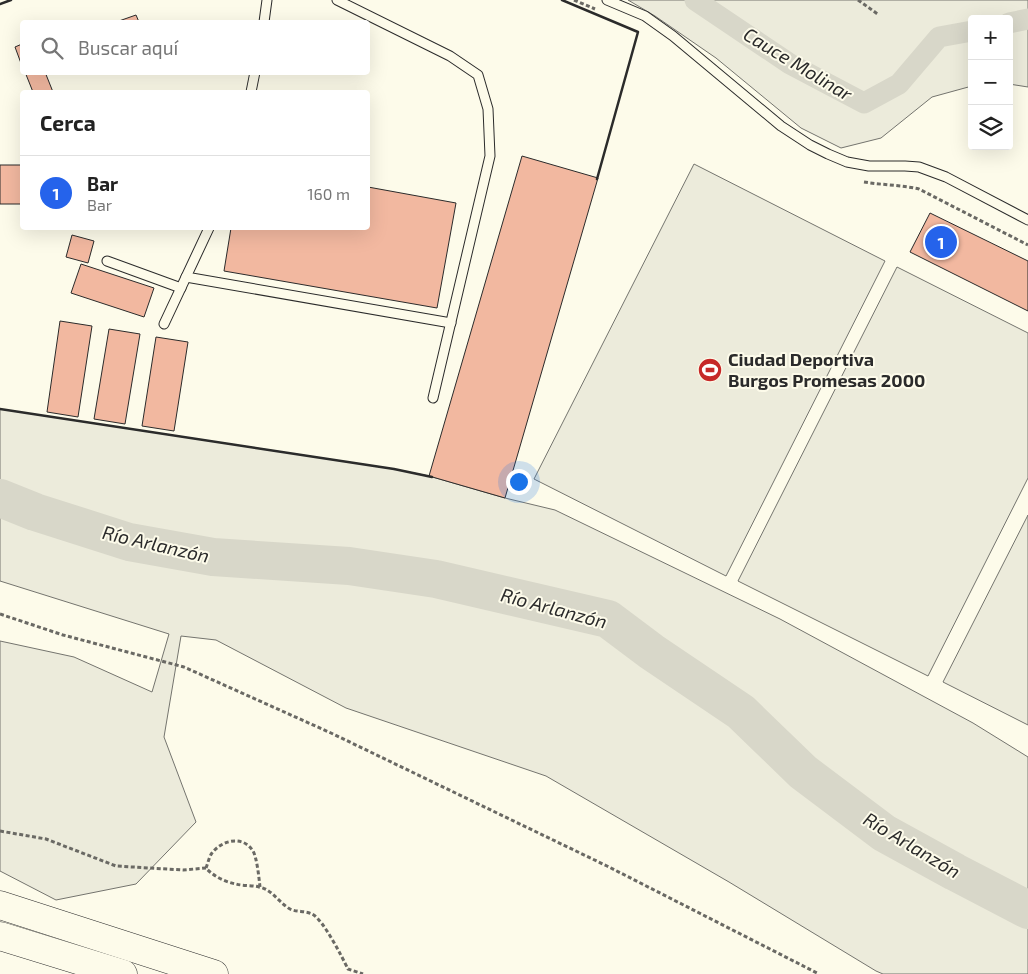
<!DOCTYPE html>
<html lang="es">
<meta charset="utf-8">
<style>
:root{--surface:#fff;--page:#f6f6f6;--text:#222;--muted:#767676;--line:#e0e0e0;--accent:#2563eb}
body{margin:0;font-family:"Exo 2",sans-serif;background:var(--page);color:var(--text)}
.controls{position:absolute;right:15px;top:15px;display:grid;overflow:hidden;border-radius:5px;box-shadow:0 5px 20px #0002}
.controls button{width:45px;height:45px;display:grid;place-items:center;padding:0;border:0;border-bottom:1px solid var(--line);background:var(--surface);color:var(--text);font:25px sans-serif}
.you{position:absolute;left:518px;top:481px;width:18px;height:18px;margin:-12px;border:4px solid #fff;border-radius:50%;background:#1a73e8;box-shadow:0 0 0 8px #1a73e833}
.badge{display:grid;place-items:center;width:32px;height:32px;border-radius:50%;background:var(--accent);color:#fff;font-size:16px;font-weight:700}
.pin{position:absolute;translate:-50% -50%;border:2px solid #fff;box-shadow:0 1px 5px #0006}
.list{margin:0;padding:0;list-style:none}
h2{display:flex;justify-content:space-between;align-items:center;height:65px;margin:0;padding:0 20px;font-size:21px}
h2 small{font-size:16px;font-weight:400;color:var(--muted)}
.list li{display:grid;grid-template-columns:32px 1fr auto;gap:15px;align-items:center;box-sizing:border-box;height:75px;padding:0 20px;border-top:1px solid var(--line)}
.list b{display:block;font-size:19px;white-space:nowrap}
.list p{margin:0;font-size:16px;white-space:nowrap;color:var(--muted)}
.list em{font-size:16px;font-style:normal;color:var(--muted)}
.icon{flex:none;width:28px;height:28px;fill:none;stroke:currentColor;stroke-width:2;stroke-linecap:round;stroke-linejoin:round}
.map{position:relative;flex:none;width:1028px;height:974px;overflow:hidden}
.search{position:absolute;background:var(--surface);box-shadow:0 5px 20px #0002;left:20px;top:20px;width:350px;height:55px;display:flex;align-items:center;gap:12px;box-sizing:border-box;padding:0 18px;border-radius:5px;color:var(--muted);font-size:19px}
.panel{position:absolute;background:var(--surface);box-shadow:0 5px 20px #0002;left:20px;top:90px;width:350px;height:140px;border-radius:5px}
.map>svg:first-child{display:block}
</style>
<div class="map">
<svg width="1028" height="974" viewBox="0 0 1028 974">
<rect width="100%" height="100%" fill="#fdfbea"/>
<g fill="#ecebdb" stroke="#74746e">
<polygon points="628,0 1028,0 1028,87 1009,84 1009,19 972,19 972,86 932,97 881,138 841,148 801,128 716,58 655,16"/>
<polygon points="694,164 885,261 726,576 534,479"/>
<polygon points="897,267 1028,333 1028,478 928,676 738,581"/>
<polygon points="0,409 394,469 429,476 505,498 555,510 780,619 973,723 1028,757 1028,974 883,974 876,971 729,882 546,776 346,708 216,640 181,636 164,737 196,822 136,884 56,900 0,871 0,641 74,657 152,692 169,634 0,581"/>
<polygon points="1028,515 1028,725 943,682"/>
</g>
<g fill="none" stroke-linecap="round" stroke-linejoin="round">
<g stroke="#d8d7c9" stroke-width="21">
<polyline points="695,0 790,64 864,103 899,84 939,37 972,31"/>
<polyline points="1009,23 1028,19"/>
</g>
<polyline stroke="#d8d7c9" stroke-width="38" points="0,498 35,512 129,542 213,557 349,566 436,579 608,619 652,652 741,712 803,772 884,833 955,872 1028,910"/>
</g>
<g fill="#f2b8a0" stroke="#2b2b2b">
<polygon points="136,15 139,22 116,22"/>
<polygon points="22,44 22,66 15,47"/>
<polygon points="25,72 45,72 53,92 33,92"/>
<polygon points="522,156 598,178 505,498 429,476"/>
<rect x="0" y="165" width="21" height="39"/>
<polygon points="368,187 456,203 437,308 224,271 231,228 368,228"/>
<polygon points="930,213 1028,261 1028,311 910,252"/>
<polygon points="72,235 94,241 88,263 66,257"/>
<polygon points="81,264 154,288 144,317 71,293"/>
<polygon points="60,321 92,326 78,417 47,412"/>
<polygon points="109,329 140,334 125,424 94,419"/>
<polygon points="156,337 188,342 174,431 142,426"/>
</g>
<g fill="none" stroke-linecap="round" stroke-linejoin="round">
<g stroke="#2b2b2b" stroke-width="11">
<g id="lane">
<polyline points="337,0 450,56 478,75 488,109 490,156 433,398"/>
<polyline points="607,0 645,16 673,36 781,126 810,145 828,154 847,162 869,166 905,166 919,167 946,177 1028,220"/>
<polyline points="264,22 267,0"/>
<polyline points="251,92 255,72"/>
<polyline points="107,261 181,288"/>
<polyline points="186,277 451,323"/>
<polyline points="164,324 209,228"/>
</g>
</g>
<g stroke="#2b2b2b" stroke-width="29">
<g id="highway">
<polyline points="0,905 214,974"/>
<polyline points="0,936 123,974"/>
</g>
</g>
<g stroke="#6a6964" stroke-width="3" stroke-dasharray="4 2.5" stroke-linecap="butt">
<polyline points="574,0 595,9"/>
<polyline points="858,0 879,15"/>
<path d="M864,182C882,185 901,185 919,189L1028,245"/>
<polyline points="0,614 63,635 184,667 331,733 607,866 819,974"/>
<path d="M0,831L46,839L116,866L183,870L206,868C213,876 225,882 236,884C243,886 252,885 259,887C271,889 277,900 287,907C294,913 304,910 312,914C323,919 342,957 348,969L363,974"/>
<path d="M206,868C208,863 209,857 212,853C222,840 243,835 253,851C257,858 259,878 260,887"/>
</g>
<use href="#lane" stroke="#fdfbea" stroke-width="9"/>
<use href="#highway" stroke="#fdfbea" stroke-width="28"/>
<g stroke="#2b2b2b" stroke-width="2.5">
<polyline points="562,0 638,32 597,179"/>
<polyline points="0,4 11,0"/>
<polyline points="0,409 394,469 432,477"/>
</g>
</g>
<defs>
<g id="stadium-disc" transform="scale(1.25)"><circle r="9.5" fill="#c62828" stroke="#fdfbea"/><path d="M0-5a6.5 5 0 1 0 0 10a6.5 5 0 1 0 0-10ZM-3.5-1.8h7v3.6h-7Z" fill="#fff"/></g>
</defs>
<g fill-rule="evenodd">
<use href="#stadium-disc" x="710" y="370"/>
</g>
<g text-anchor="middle" stroke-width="4" stroke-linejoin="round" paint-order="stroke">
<g font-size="18" font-weight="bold" fill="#2b2b2b" stroke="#fdfbea" text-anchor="start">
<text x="728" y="366">Ciudad Deportiva<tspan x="728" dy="21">Burgos Promesas 2000</tspan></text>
</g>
<g font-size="19" font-style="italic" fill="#2b2b2b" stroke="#fdfbea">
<text transform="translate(798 64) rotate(31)" y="7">Cauce Molinar</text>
<text transform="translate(156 544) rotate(13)" y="7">Río Arlanzón</text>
<text transform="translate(554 608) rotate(15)" y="7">Río Arlanzón</text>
<text transform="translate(912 845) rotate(31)" y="7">Río Arlanzón</text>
</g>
</g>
</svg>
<div class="controls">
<button>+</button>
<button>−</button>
<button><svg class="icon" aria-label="layers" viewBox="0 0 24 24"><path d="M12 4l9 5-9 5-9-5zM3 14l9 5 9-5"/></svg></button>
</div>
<div class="you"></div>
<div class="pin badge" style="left:941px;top:242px">1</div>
<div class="search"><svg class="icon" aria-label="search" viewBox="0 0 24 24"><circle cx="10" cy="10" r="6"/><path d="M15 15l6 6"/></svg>Buscar aquí</div>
<section class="panel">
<h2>Cerca<small></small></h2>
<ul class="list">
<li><span class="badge">1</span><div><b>Bar</b><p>Bar</p></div><em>160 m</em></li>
</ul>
</section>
</div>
